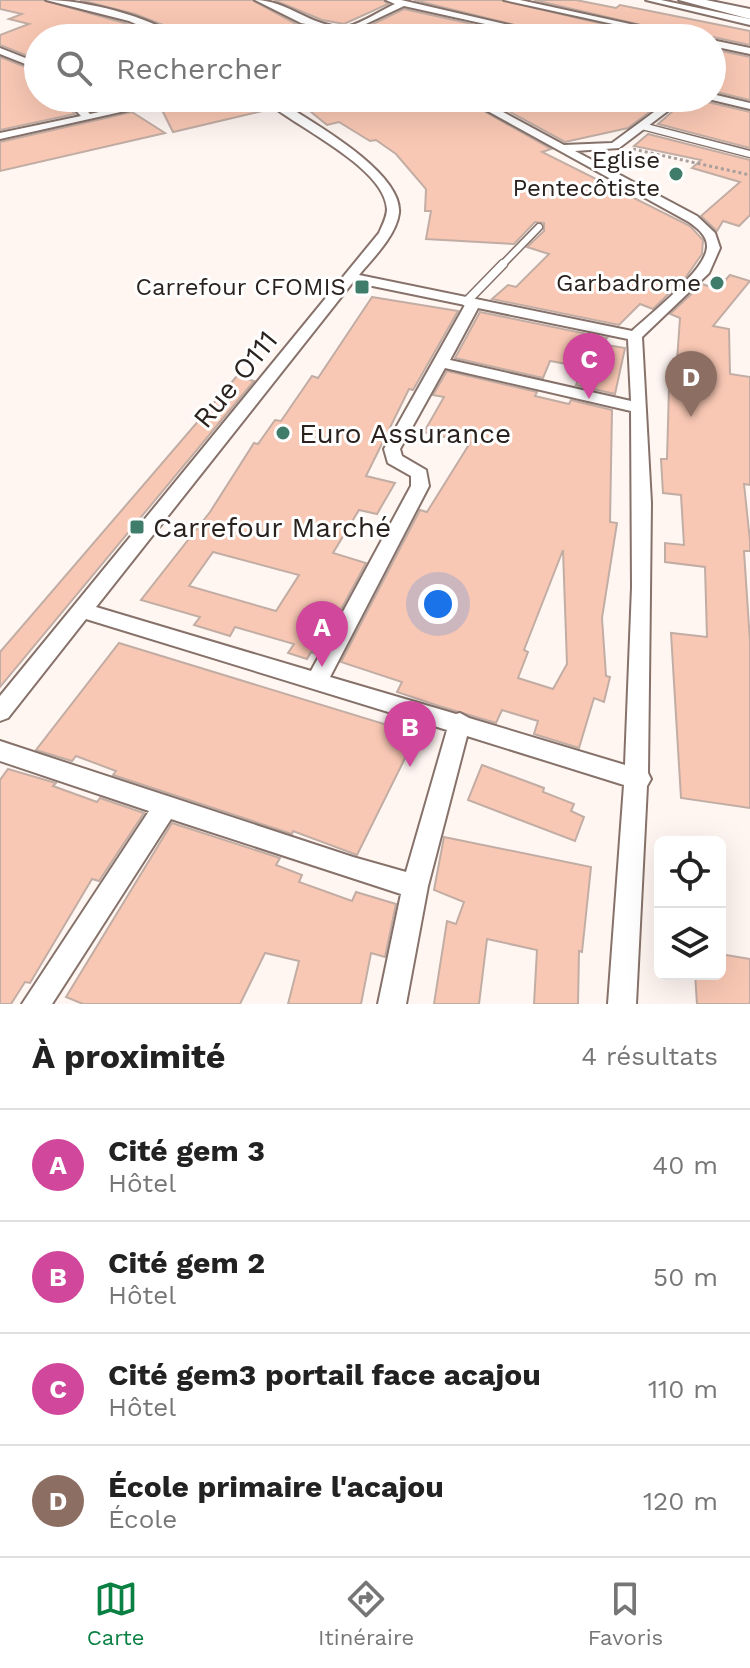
<!DOCTYPE html>
<html lang="fr">
<meta charset="utf-8">
<style>
:root{--surface:#fff;--page:#f6f6f6;--text:#222;--muted:#767676;--line:#e0e0e0;--accent:#0b8043}
body{margin:0;font-family:"Work Sans",sans-serif;background:var(--page);color:var(--text)}
.controls{position:absolute;right:24px;bottom:24px;display:grid;overflow:hidden;border-radius:12px;box-shadow:0 8px 32px #0002}
.controls button{width:72px;height:72px;display:grid;place-items:center;padding:0;border:0;border-bottom:2px solid var(--line);background:var(--surface);color:var(--text);font:40px sans-serif}
.you{position:absolute;left:438px;top:604px;width:28px;height:28px;margin:-20px;border:6px solid #fff;border-radius:50%;background:#1a73e8;box-shadow:0 0 0 12px #1a73e833}
.badge{display:grid;place-items:center;width:52px;height:52px;border-radius:50%;background:var(--accent);color:#fff;font-size:26px;font-weight:700}
.pin{position:absolute;translate:-50% -66px;filter:drop-shadow(0 2px 4px #0008)}
.pin::after{content:'';position:absolute;top:42px;width:28px;height:24px;background:inherit;clip-path:polygon(0 0,100% 0,50% 100%)}
.list{margin:0;padding:0;list-style:none}
h2{display:flex;justify-content:space-between;align-items:center;height:104px;margin:0;padding:0 32px;font-size:34px}
h2 small{font-size:26px;font-weight:400;color:var(--muted)}
.list li{display:grid;grid-template-columns:52px 1fr auto;gap:24px;align-items:center;box-sizing:border-box;height:112px;padding:0 32px;border-top:2px solid var(--line)}
.list b{display:block;font-size:30px;white-space:nowrap}
.list p{margin:0;font-size:26px;white-space:nowrap;color:var(--muted)}
.list em{font-size:26px;font-style:normal;color:var(--muted)}
.icon{flex:none;width:44px;height:44px;fill:none;stroke:currentColor;stroke-width:2;stroke-linecap:round;stroke-linejoin:round}
.map{position:relative;flex:none;width:750px;height:1004px;overflow:hidden}
.search{position:absolute;background:var(--surface);box-shadow:0 8px 32px #0002;left:24px;right:24px;top:24px;height:88px;display:flex;align-items:center;gap:20px;box-sizing:border-box;padding:0 28px;border-radius:44px;color:var(--muted);font-size:30px}
.sheet{height:552px;background:var(--surface)}
nav{display:flex;justify-content:space-around;align-items:center;box-sizing:border-box;height:112px;border-top:2px solid var(--line);background:var(--surface);font-size:22px;color:var(--muted)}
nav a{display:grid;justify-items:center;gap:4px}
nav .on{color:var(--accent)}
.map>svg:first-child{display:block}
</style>
<div class="map">
<svg width="750" height="1004" viewBox="0 0 750 1004">
<rect width="100%" height="100%" fill="#fff6f2"/>
<g fill="#f9c8b4" stroke="#c2ada4" stroke-width="2" fill-rule="evenodd">
<polygon points="0,0 43,0 128,24 160,38 38,38 38,60 0,45 0,35 29,24 9,19 22,14 0,9"/>
<polygon points="80,0 252,0 300,26 347,38 182,38 168,27 135,14"/>
<polygon points="274,0 383,0 388,4 344,24 322,20"/>
<polygon points="414,0 501,0 663,38 568,38"/>
<polygon points="534,0 576,0 616,8 620,5 750,31 750,45 713,37 697,38"/>
<polygon points="404,9 535,38 365,38 358,31"/>
<polygon points="712,49 750,57 750,100 712,91"/>
<polygon points="0,57 38,72 38,98 59,98 75,114 0,130"/>
<polygon points="186,98 259,98 271,109 173,132 160,106"/>
<polygon points="294,98 461,98 551,149 542,152 690,226 703,240 702,254 686,277 653,309 640,304 619,325 492,299 508,285 516,287 549,254 527,247 544,231 544,223 535,222 514,244 426,239 431,211 425,211 426,189 396,154 376,140 370,141 339,122 327,125"/>
<polygon points="511,98 668,98 628,128 565,142 501,107"/>
<polygon points="688,98 705,98 707,102 750,112 750,148 658,124"/>
<polygon points="132,112 165,133 0,171 0,142"/>
<polygon points="648,134 750,160 750,215 739,226 723,221 717,231 701,216 740,182 692,168 701,160 634,146"/>
<polygon points="730,275 750,281 713,326 729,329 730,374 750,377 750,485 744,484 750,541 750,551 744,551 750,642 750,808 681,798 671,633 707,637 705,567 665,562 665,543 684,545 681,495 663,493 661,459 667,459 669,388 675,389 680,318 670,314 702,284 717,289"/>
<path d="M372,297L458,311L413,390L409,389L366,476L395,483L377,514L359,510L333,553L366,563L317,654L311,652L307,659L288,653L294,644L235,627L230,636L194,625L200,617L141,600L210,512L254,443L258,444L275,420L281,421L312,376L318,378ZM213,552L299,575L276,611L189,586Z"/>
<polygon points="480,312 607,338 601,344 625,348 615,394 576,385 583,367 550,361 543,378 455,358"/>
<path d="M447,371L537,392L535,396L569,404L571,400L612,410L610,522L617,523L602,618L606,676L610,677L604,702L594,698L579,748L534,734L538,721L502,710L496,723L439,706L397,692L402,682L341,662L420,510L427,512L470,443L424,432L444,397L433,395ZM563,550L567,664L553,689L518,678L528,652L524,650Z"/>
<polygon points="237,376 254,381 0,687 0,652"/>
<polygon points="119,643 417,734 357,855 293,831 292,834 113,775 116,771 76,756 72,761 36,750"/>
<polygon points="482,765 544,788 543,792 574,804 571,811 584,817 575,841 468,800"/>
<polygon points="8,769 56,783 53,786 97,802 100,798 144,813 99,881 92,879 30,983 25,982 11,1004 0,1004 0,780"/>
<polygon points="172,823 280,858 276,865 302,875 299,882 352,901 356,892 396,904 385,957 371,953 361,1004 288,1004 299,961 265,953 240,1004 83,1004 66,997"/>
<polygon points="444,837 591,867 582,952 579,951 578,1004 534,1004 537,950 487,939 479,1004 434,1004 447,921 456,924 464,902 434,890"/>
<polygon points="720,954 750,959 750,1004 697,1004 695,974 720,974"/>
</g>
<g fill="none" stroke-linecap="round" stroke-linejoin="round">
<g stroke="#86726a" stroke-width="7">
<polyline id="lane-far2" points="488,108 506,98"/>
</g>
<g stroke="#86726a" stroke-width="9">
<g id="lane-far1">
<polyline points="642,126 750,154"/>
<polyline points="501,266 539,227"/>
</g>
</g>
<g stroke="#86726a" stroke-width="11">
<polyline id="lane" points="466,302 503,264"/>
</g>
<g stroke="#86726a" stroke-width="4">
<g id="street">
<path d="M46,0C84,0 149,16 179,38H168L129,21Z"/>
<path d="M255,0C287,0 311,27 344,27C356,27 383,9 395,4L386,0H401L565,38H549L404,6L353,30L362,38H352L344,32L301,23Z"/>
<polygon points="504,0 520,0 694,38 677,38"/>
<polygon points="646,0 661,0 750,19 750,25"/>
<polygon points="712,40 750,48 750,54 712,46"/>
<polygon points="0,48 38,63 38,69 0,54"/>
<polygon points="712,94 750,103 750,109 708,99 712,98"/>
<polygon points="64,98 75,98 90,114 164,98 183,98 0,139 0,133 81,116"/>
<path d="M262,98H274C305,118 403,171 399,213C396,236 373,258 359,275L632,331C649,315 708,269 707,246C707,235 697,228 689,222L464,98H477L564,145L612,143L673,98H685L619,148L575,151L697,216L715,233L720,248L709,273L642,337L651,503L648,773L651,779L647,786L636,1004H608L624,785L467,736L428,886L406,1004H378L401,894L171,819L52,1004H22L149,811L0,761V741L353,857L406,872L447,730L86,619L8,718L0,721V696L379,233C382,226 387,217 387,209C385,166 291,125 262,98ZM353,282L465,305L384,449L388,463L411,476V486L311,671L96,607ZM478,308L628,339L631,401L450,360ZM445,368L631,411L632,587L625,765L469,718L460,713L456,714L330,677L429,486L426,470L402,456L400,449Z"/>
</g>
</g>
<g stroke="#86726a" stroke-width="4">
<polygon id="highway" points="679,0 706,0 750,9 750,19"/>
</g>
<polyline stroke="#a89f9c" stroke-width="3" stroke-dasharray="3 3" stroke-linecap="butt" points="633,149 750,175"/>
<use href="#lane-far2" stroke="#fff" stroke-width="5"/>
<use href="#lane-far1" stroke="#fff" stroke-width="6"/>
<use href="#lane" stroke="#fff" stroke-width="8"/>
<use href="#street" fill="#fff" fill-rule="evenodd"/>
<use href="#highway" fill="#fff" fill-rule="evenodd"/>
</g>
<g fill="#3f7d6a" stroke="#fff" stroke-width="3">
<circle cx="676" cy="174" r="8"/>
<circle cx="717" cy="283" r="8"/>
<rect x="354" y="279" width="16" height="16" rx="4"/>
<circle cx="283" cy="433" r="8"/>
<rect x="129" y="519" width="16" height="16" rx="4"/>
</g>
<g text-anchor="middle" stroke-width="6" stroke-linejoin="round" paint-order="stroke">
<g font-size="24" fill="#2a221f" stroke="#fff" text-anchor="end">
<text x="660" y="168">Eglise<tspan x="660" dy="28">Pentecôtiste</tspan></text>
<text x="701" y="291">Garbadrome</text>
<text x="346" y="295">Carrefour CFOMIS</text>
</g>
<g font-size="28" fill="#2a221f" stroke="#fff">
<text transform="translate(235 379) rotate(-51)" y="10">Rue O111</text>
</g>
<g font-size="28" fill="#2a221f" stroke="#fff" text-anchor="start">
<text x="299" y="443">Euro Assurance</text>
<text x="153" y="537">Carrefour Marché</text>
</g>
</g>
</svg>
<div class="controls">
<button><svg class="icon" aria-label="locate" viewBox="0 0 24 24"><circle cx="12" cy="12" r="6"/><path d="M12 2v4M12 18v4M2 12h4M18 12h4"/></svg></button>
<button><svg class="icon" aria-label="layers" viewBox="0 0 24 24"><path d="M12 4l9 5-9 5-9-5zM3 14l9 5 9-5"/></svg></button>
</div>
<div class="you"></div>
<div class="pin badge" style="left:322px;top:667px;background:#d1479c">A</div>
<div class="pin badge" style="left:410px;top:767px;background:#d1479c">B</div>
<div class="pin badge" style="left:589px;top:399px;background:#d1479c">C</div>
<div class="pin badge" style="left:691px;top:417px;background:#8d6e63">D</div>
<div class="search"><svg class="icon" aria-label="search" viewBox="0 0 24 24"><circle cx="10" cy="10" r="6"/><path d="M15 15l6 6"/></svg>Rechercher</div>
</div>
<section class="sheet">
<h2>À proximité<small>4 résultats</small></h2>
<ul class="list">
<li><span class="badge" style="background:#d1479c">A</span><div><b>Cité gem 3</b><p>Hôtel</p></div><em>40 m</em></li>
<li><span class="badge" style="background:#d1479c">B</span><div><b>Cité gem 2</b><p>Hôtel</p></div><em>50 m</em></li>
<li><span class="badge" style="background:#d1479c">C</span><div><b>Cité gem3 portail face acajou</b><p>Hôtel</p></div><em>110 m</em></li>
<li><span class="badge" style="background:#8d6e63">D</span><div><b>École primaire l'acajou</b><p>École</p></div><em>120 m</em></li>
</ul>
</section>
<nav>
<a class="on"><svg class="icon" aria-label="map" viewBox="0 0 24 24"><path d="M3 6l6-2 6 2 6-2v14l-6 2-6-2-6 2zM9 4v14M15 6v14"/></svg>Carte</a>
<a><svg class="icon" aria-label="directions" viewBox="0 0 24 24"><path d="M12 3l9 9-9 9-9-9zM9 14v-3h6M13 9l2 2-2 2"/></svg>Itinéraire</a>
<a><svg class="icon" aria-label="saved" viewBox="0 0 24 24"><path d="M7 4h10v16l-5-4-5 4z"/></svg>Favoris</a>
</nav>
